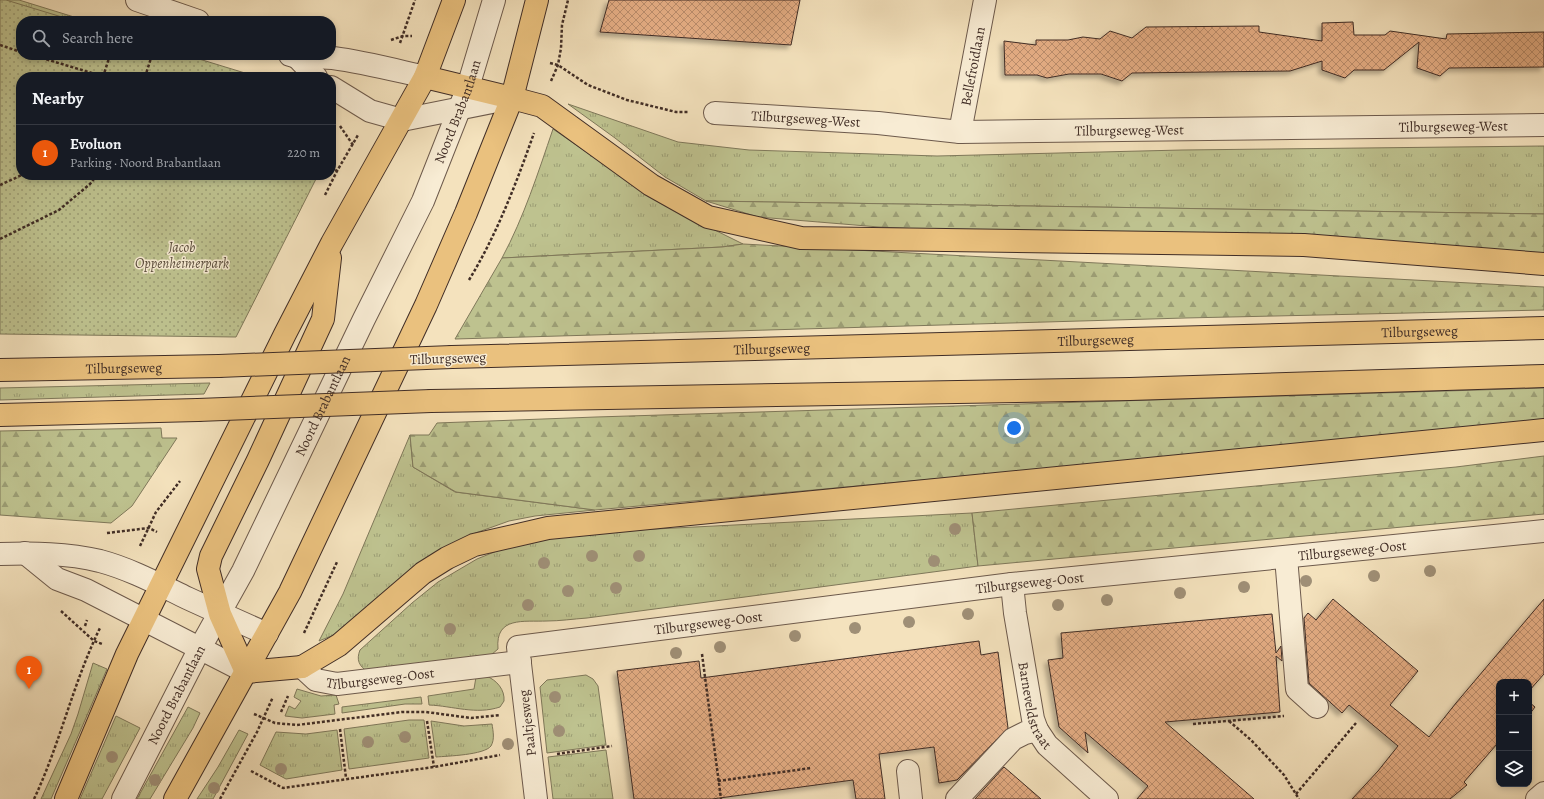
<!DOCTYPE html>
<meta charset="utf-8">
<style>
:root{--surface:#171b24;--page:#242831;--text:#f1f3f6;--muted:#9ea1a6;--line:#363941;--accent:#ea580c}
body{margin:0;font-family:Alegreya,serif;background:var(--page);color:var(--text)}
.controls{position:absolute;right:12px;bottom:12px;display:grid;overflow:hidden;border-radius:8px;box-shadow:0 2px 6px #0003}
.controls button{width:36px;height:36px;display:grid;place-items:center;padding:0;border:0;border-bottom:1px solid var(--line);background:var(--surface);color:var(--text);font:20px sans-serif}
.you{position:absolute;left:1014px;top:428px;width:14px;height:14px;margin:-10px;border:3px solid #fff;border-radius:50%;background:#1a73e8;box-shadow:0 0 0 6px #1a73e833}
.badge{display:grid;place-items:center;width:26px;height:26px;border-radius:50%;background:var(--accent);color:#fff;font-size:13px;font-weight:700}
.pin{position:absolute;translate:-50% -33px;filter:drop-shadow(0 1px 2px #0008)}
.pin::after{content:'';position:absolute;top:21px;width:14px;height:12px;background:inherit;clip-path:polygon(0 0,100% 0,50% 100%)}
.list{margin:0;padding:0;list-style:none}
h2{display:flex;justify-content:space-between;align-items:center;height:52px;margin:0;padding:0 16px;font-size:17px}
h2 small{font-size:13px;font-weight:400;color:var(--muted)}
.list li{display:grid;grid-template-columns:26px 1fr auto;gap:12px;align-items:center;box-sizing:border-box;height:56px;padding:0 16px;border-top:1px solid var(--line)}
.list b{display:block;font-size:15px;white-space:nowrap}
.list p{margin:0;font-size:13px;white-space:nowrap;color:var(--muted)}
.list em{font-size:13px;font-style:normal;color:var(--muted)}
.icon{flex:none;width:22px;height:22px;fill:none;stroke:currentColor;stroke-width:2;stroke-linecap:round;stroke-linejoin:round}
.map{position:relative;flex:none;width:1544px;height:799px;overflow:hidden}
.search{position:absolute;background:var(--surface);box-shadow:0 2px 6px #0003;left:16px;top:16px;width:320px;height:44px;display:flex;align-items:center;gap:10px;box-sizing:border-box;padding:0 14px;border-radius:16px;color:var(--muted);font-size:15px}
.panel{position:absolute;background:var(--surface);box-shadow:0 2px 6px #0003;left:16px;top:72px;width:320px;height:108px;border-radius:16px}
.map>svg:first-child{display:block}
</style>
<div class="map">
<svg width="1544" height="799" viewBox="0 0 1544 799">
<defs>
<pattern id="grass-tufts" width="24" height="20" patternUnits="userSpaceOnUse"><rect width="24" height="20" fill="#bec28f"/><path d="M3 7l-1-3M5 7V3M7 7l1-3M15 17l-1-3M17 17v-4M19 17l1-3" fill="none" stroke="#9c9e75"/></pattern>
<pattern id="forest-firs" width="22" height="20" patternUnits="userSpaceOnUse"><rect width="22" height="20" fill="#bec28f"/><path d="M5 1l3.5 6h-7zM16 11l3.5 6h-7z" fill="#9c9e75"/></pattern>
<pattern id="park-dots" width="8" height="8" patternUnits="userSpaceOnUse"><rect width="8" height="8" fill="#bec28f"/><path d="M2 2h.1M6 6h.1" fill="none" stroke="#9c9e75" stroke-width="1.8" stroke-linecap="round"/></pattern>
<pattern id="building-cross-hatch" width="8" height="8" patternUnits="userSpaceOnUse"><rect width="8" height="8" fill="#e4ad84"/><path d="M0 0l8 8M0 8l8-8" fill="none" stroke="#ba8d6c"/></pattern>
<filter id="shadow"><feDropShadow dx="-3.5" dy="3.5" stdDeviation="2" flood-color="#0004"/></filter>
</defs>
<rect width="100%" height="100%" fill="#f4e2bd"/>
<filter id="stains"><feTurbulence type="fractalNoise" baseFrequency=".005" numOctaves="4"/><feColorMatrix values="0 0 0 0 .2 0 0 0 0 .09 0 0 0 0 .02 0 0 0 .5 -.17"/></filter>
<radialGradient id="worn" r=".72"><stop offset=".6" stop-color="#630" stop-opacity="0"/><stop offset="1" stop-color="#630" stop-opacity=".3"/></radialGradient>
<g fill="url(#grass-tufts)" stroke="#7f785a">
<polygon points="0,0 19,0 87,21 21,21"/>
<polygon points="568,104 678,142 749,150 937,156 1182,150 1544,146 1544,214 706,201 665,177 615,138"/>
<path d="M553,129L660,203L743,244L722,247L502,258C524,217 538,173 553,129Z"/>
<polygon points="210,383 204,394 0,400 0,388"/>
<polygon points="410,435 413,467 455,492 595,510 535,516 509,521 470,535 336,634 319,641 343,594"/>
<path d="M972,513L978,566L587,618C573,619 560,621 547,621C524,622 495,616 498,649L491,655L368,672C359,666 356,660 360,650L412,603L438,582L477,559L509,546L576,533Z"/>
<polygon points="93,663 107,669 51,799 41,799 71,734 78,714"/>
<polygon points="586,675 593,679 598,686 606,745 547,753 540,687 547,680"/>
<path d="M486,676C497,680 505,690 504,701L500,707C476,715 453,706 429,705L428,696L474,689L476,677Z"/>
<polygon points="297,689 321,696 336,695 339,704 334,705 335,714 302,718 285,716 289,706 295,709 301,701 294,697"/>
<polygon points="421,697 422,704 405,704 342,713 342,707"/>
<polygon points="188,707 200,713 193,728 150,799 137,799"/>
<polygon points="116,716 140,728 102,799 80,799"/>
<polygon points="409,720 424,720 429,758 349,769 344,729"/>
<path d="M431,721L464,726L492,724C493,731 495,739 491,746C484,755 448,756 436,757Z"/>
<polygon points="239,730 248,734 213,799 197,799 218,767"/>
<polygon points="337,730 342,770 286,779 260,765 276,732 306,734"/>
<polygon points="606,750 613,799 553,799 548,757"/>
</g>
<g fill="url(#forest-firs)" stroke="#7f785a">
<polygon points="706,201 1544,214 1544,260 879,227 758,217"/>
<polygon points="743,244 1544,287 1544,310 1185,318 455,339 502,258 722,247"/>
<polygon points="1544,388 1544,420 988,474 595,510 456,492 413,467 410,435 429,435 437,423 596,417"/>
<polygon points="161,428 162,438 177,438 132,506 111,523 0,515 0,431"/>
<polygon points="1544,456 1544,514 978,566 972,513 1456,467"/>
</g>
<polygon fill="url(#park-dots)" stroke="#7f785a" points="0,0 6,0 75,21 21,21 21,55 186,55 258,77 21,77 21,175 318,175 236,337 0,334"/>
<g fill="url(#building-cross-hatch)" stroke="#402d26" filter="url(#shadow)">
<polygon points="609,0 800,0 791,45 600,32"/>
<polygon points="1353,22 1354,35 1385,35 1390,31 1446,39 1447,34 1544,32 1544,67 1449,68 1440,76 1417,68 1419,42 1384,70 1354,70 1345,78 1322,70 1322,61 1290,71 1132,73 1122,81 1101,74 1069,74 1047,78 1037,75 1005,75 1004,41 1036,45 1036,40 1068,40 1083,37 1100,39 1110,31 1132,38 1146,27 1259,26 1259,32 1322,41 1322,23"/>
<polygon points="1333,599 1418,671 1390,705 1429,737 1456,703 1544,599 1544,674 1529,691 1529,682 1499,682 1499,746 1497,744 1464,782 1467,785 1450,799 1352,799 1378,771 1398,746 1349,705 1342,713 1309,683 1304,618 1308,613 1316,620"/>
<polygon points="1272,614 1276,653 1281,646 1282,661 1276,656 1280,712 1165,722 1254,799 1137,799 1148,786 1085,732 1088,753 1059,727 1048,660 1063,658 1061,633"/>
<polygon points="979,641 981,655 998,652 1008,728 957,780 939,783 934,747 879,754 885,799 856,799 853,780 712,799 634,799 617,671 699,661 701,678"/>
<polygon points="1529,702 1535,707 1529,715"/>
<polygon points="1004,767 1011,773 1041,799 975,799"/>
</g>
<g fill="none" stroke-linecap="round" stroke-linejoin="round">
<g stroke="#6d5a4c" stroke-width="24">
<g id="minor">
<polyline points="137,0 198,21"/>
<path d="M290,55C304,60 319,56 333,58C364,62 394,70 425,77"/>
<polyline points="297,57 316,77"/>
<polyline points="331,87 370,111 402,120 512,98"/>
<path id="s1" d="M715,113L878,123L960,132L1544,125"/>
<path id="s2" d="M960,132L985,0"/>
<polyline points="25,553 57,579 86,590 246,672"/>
<path d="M0,554C33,553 67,553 100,561C130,569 158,584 187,598C213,610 240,622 267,634"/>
<polyline points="1286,557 1297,689 1317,707"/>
<path id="s3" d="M1012,584L1015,613L1033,719L1037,730L1047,745L1107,799"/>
<path id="s4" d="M302,667L316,680L337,684L520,662"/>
<polyline points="908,771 911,799"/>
<path id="s5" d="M123,799L200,648L243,571L364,319L423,201L468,87L494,0"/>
<path id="s6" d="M536,799L518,647L1012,584L1544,531"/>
<polyline points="957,799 1013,739 1025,733 1037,730"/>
<polyline points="1537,799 1544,793"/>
</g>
</g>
<g stroke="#402d26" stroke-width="24">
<g id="major">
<polyline points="425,77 512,98"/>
<polyline points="246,672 220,614 208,569 211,556 258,460 323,319 330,258"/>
<polyline points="246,672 302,667"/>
<polyline points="66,799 127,654 285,334 332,243 425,77 454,0"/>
<polyline points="175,799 290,592 426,305 466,213 512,98 537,0"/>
</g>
</g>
<g stroke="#402d26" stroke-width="24">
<g id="highway">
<polyline points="512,98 542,106 651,185 708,217 801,238 1304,245 1544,264"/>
<path id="s7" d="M452,357L1544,328"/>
<path id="s8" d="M0,370L219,366"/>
<polyline points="431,401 1130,389 1544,376"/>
<polyline points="0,415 198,410"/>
<polyline points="302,667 339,645 423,573 447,558 474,545 548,528 1544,430"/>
</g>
</g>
<g stroke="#402d26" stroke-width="2.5" stroke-dasharray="3 2" stroke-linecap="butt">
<polyline points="391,40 403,36 412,36"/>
<polyline points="400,43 415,0"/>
<polyline points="0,45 21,52"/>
<polyline points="32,55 105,77"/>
<polyline points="550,63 558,65 588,85 627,100 676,112 688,112"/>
<polyline points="103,77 110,55"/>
<polyline points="145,77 152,55"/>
<polyline points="551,81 558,65 561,48 562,25 568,0"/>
<polyline points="340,126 353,145"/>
<polyline points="331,167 337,171"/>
<polyline points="0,185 22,175"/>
<polyline points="325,195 337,171 358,135"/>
<polyline points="0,239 59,210 90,184 97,175"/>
<path d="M469,280C497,234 516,184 534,133"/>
<polyline points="107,533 149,528 157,532"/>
<polyline points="140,546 156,512 180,481"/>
<polyline points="61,611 94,641 102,644"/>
<polyline points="85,626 87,620"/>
<polyline points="304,633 337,562"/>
<polyline points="702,654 721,799"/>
<polyline points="281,712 288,696"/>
<polyline points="254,714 275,723 297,725 402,712 426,712 471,718 500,715"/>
<polyline points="427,721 434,767"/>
<polyline points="1229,721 1251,740 1284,775 1299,799"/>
<polyline points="1193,724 1284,716"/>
<polyline points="340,729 346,778"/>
<polyline points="557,754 612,746"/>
<polyline points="251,771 283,788 434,767 500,755"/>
<polyline points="718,781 811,768"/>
<polyline points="1296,794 1356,723"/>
<path d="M34,799C60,744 73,683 100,628"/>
<polyline points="220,799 257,732 273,697"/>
</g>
<use href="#minor" stroke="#f8ecd4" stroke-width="22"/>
<use href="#major" stroke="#eac17e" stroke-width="22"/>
<use href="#highway" stroke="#eac17e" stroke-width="22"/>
<g stroke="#402d26" stroke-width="24" stroke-linecap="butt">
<g id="highway-bridge">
<polyline points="219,366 452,357"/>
<polyline points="198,410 431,401"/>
</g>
</g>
<use href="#highway-bridge" stroke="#eac17e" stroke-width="22"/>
</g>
<g fill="#9f8f76">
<circle cx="955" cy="529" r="6"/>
<circle cx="592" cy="556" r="6"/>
<circle cx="639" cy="556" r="6"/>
<circle cx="934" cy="561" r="6"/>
<circle cx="544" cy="563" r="6"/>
<circle cx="1430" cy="571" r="6"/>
<circle cx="1374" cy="576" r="6"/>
<circle cx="1306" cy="581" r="6"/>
<circle cx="1244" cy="587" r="6"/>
<circle cx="616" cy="588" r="6"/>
<circle cx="568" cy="591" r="6"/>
<circle cx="1180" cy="593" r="6"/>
<circle cx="1107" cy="600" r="6"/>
<circle cx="528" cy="605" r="6"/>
<circle cx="1058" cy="605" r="6"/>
<circle cx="968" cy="614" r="6"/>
<circle cx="909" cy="622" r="6"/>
<circle cx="855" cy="628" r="6"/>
<circle cx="450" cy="629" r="6"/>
<circle cx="795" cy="636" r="6"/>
<circle cx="720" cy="647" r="6"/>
<circle cx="676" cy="653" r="6"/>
<circle cx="555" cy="697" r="6"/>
<circle cx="559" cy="731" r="6"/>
<circle cx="405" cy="737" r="6"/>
<circle cx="368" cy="742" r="6"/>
<circle cx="508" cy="744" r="6"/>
<circle cx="112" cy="757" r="6"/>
<circle cx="281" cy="769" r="6"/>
<circle cx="155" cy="780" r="6"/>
<circle cx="214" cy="788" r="6"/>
</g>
<g text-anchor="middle" stroke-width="3" stroke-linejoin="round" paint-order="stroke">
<g font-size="14" fill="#402d26" stroke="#f8ecd4">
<text dy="5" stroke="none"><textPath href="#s2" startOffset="67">Bellefroidlaan</textPath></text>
<text dy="5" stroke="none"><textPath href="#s5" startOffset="765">Noord Brabantlaan</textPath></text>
<text dy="5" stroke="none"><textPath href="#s1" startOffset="91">Tilburgseweg-West</textPath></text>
<text dy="5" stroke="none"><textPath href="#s1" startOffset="739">Tilburgseweg-West</textPath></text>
<text dy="5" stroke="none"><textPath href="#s1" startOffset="415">Tilburgseweg-West</textPath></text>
<text dy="5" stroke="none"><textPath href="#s7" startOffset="968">Tilburgseweg</textPath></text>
<text dy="5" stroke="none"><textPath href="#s7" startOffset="644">Tilburgseweg</textPath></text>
<text dy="5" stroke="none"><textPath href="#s7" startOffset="320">Tilburgseweg</textPath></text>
<text transform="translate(448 358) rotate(-2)" y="5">Tilburgseweg</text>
<text dy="5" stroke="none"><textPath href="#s8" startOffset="124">Tilburgseweg</textPath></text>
<text dy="5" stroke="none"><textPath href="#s5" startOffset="441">Noord Brabantlaan</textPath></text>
<text dy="5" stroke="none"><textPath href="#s6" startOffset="993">Tilburgseweg-Oost</textPath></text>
<text dy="5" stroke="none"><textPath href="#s6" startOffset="669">Tilburgseweg-Oost</textPath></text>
<text dy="5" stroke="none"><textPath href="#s6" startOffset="345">Tilburgseweg-Oost</textPath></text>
<text dy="5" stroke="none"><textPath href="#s4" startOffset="84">Tilburgseweg-Oost</textPath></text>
<text dy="5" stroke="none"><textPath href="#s5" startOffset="117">Noord Brabantlaan</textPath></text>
<text dy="5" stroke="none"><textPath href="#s3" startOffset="124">Barneveldstraat</textPath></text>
<text transform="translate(527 723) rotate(-97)" y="5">Paaltjesweg</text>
</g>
<g font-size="14" font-style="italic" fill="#594b3b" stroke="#f8ecd4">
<text x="182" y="252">Jacob<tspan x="182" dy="16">Oppenheimerpark</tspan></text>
</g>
</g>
<rect width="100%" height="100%" filter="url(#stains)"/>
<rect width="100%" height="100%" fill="url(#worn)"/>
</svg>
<div class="controls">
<button>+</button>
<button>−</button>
<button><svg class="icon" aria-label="layers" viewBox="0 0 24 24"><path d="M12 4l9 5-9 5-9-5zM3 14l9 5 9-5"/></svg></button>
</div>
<div class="you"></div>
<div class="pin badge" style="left:29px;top:689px">1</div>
<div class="search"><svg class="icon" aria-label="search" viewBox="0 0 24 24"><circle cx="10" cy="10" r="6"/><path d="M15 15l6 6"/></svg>Search here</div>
<section class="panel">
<h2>Nearby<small></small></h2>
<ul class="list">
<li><span class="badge">1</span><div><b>Evoluon</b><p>Parking · Noord Brabantlaan</p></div><em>220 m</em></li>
</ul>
</section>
</div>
